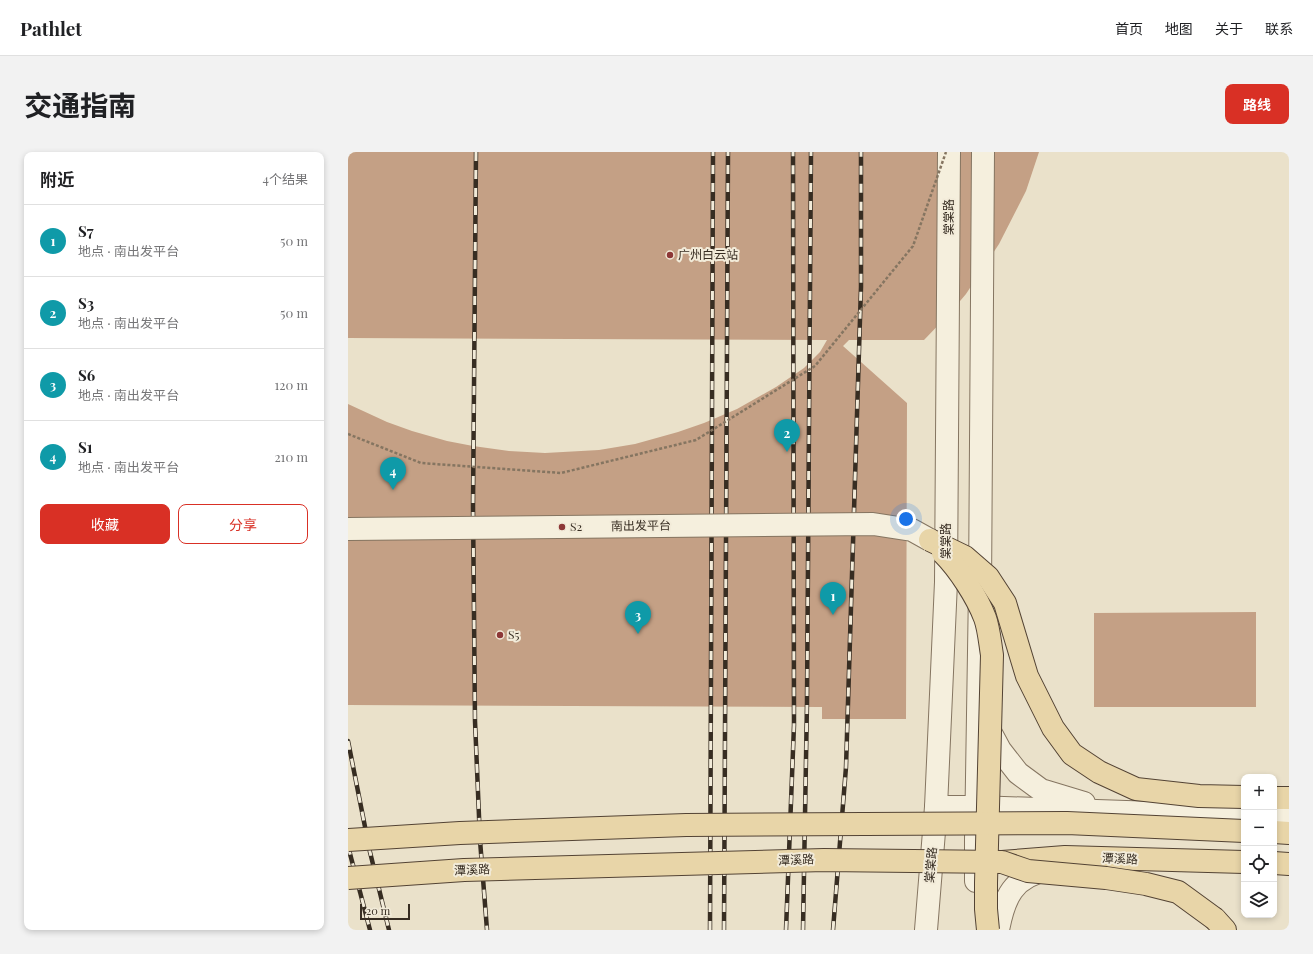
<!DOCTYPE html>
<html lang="zh">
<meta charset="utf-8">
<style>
:root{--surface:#fff;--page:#f2f2f2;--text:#202124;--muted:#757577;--line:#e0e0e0;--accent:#d93025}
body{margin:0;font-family:"Playfair Display","Noto Sans SC",serif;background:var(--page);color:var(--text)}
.controls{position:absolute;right:12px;bottom:12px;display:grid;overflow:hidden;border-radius:8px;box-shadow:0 2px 6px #0003}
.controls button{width:36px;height:36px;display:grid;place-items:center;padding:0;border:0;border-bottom:1px solid var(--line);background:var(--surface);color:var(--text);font:20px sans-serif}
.scale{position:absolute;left:12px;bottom:10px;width:50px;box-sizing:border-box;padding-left:4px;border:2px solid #372d22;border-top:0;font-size:11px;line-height:14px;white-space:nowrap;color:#372d22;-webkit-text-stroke:3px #f2ebd9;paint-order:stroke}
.you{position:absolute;left:558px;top:367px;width:14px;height:14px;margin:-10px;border:3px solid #fff;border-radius:50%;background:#1a73e8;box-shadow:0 0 0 6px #1a73e833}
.badge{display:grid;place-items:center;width:26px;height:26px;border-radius:50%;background:var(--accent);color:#fff;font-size:13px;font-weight:700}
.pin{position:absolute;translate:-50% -33px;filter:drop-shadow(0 1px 2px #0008)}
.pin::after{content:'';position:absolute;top:21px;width:14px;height:12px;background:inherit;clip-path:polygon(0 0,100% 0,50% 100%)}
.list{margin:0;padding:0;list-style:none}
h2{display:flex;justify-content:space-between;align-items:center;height:52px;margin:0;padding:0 16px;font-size:17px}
h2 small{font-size:13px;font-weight:400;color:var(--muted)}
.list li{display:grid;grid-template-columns:26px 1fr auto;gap:12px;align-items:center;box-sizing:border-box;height:72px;padding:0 16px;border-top:1px solid var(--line)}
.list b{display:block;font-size:15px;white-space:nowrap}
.list p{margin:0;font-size:13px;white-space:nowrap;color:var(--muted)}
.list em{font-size:13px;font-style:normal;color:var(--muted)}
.actions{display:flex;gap:8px;padding:12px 16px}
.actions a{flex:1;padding:9px 0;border:1px solid var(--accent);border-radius:8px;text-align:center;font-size:14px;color:var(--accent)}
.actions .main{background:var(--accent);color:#fff}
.icon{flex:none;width:22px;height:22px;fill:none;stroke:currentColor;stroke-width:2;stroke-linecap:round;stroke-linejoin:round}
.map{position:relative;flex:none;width:941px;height:778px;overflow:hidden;border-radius:8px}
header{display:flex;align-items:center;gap:24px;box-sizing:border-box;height:56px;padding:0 20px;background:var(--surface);border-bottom:1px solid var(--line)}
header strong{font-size:19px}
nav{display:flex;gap:22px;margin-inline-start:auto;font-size:14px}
.intro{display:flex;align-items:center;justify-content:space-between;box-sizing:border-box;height:96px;padding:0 24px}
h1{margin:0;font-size:28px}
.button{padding:10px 18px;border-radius:8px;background:var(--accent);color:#fff;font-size:14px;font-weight:700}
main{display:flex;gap:24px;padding:0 24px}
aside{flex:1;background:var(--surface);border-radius:8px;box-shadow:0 2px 6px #0003}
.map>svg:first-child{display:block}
</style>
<header>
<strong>Pathlet</strong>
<nav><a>首页</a><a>地图</a><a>关于</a><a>联系</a></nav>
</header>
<div class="intro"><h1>交通指南</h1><a class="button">路线</a></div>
<main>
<aside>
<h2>附近<small>4个结果</small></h2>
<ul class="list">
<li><span class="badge" style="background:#0f9aa8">1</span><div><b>S7</b><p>地点 · 南出发平台</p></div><em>50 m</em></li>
<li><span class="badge" style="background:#0f9aa8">2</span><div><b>S3</b><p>地点 · 南出发平台</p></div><em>50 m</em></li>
<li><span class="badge" style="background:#0f9aa8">3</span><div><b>S6</b><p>地点 · 南出发平台</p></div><em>120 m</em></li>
<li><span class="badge" style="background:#0f9aa8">4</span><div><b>S1</b><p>地点 · 南出发平台</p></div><em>210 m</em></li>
</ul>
<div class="actions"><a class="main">收藏</a><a>分享</a></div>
</aside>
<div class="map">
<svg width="941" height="778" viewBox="0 0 941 778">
<rect width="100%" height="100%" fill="#eae1ca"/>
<g fill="#c4a085">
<polygon points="0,0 691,0 678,39 651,92 618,142 601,162 576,188 501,188 495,194 559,251 558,567 474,567 474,555 0,553 0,252 39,270 64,279 99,289 125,294 161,299 197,301 251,298 287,292 330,280 356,271 389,257 428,235 456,216 472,200 479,188 0,186"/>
<polygon points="908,460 908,555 746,555 746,461"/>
</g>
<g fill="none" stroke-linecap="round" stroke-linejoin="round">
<g stroke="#857561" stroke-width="24">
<g id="minor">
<polyline points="638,572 652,598 670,621 693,638 736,651"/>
<polyline points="588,655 628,655 896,664"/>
<polyline points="926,665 941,665"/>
<polyline points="628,729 628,688 632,437 635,0"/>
<polyline points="578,778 588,655 598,430 601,0"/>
<path d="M650,778C656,746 665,724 700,718"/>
</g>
</g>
<g stroke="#534334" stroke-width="24">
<g id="major">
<polyline points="926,646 941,646"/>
<polyline points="926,680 941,681"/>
<polyline points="654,710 717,705 896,710"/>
<polyline points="926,711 941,712"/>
<polyline points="867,767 877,778"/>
</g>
</g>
<use href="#minor" stroke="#f5efdd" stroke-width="22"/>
<use href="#major" stroke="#e8d5a8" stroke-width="22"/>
<g stroke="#372d22" stroke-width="4.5">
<g id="rail">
<polyline points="128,0 125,354 127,569 132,688 139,778"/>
<polyline points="0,589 22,700 41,778"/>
<polyline points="0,694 22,778"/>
<polyline points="362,778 365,0"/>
<polyline points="376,778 380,0"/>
<polyline points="438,778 446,573 445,0"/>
<polyline points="455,778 459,550 463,0"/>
<polyline points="485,778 498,615 513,135 513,0"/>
</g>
</g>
<use href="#rail" stroke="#f2ebd9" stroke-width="3" stroke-dasharray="9" stroke-linecap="butt"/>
<g stroke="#857561" stroke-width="24" stroke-linecap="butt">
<polyline id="minor-bridge" points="0,377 525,372 564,378 582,388"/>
</g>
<g stroke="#534334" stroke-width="24" stroke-linecap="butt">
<g id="major-bridge">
<polyline points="582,388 617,405 640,425 657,451 679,524 705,576 724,602 751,620 788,637 851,644 896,645"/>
<path d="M595,401C611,417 629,445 637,466C641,477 642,491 644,503L638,731V757L640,778"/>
<polyline points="0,688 112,681 338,673 719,671 896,679"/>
<polyline points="0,726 116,718 476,708 654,710 680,719 758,726 798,732 830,740 867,767"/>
</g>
</g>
<polyline stroke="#857561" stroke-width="2.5" stroke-dasharray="3 2" stroke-linecap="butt" points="0,282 73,311 213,321 348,288 467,214 565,94 598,0"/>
<use href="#minor-bridge" stroke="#f5efdd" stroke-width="22"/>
<use href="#major-bridge" stroke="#e8d5a8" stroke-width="22"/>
</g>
<g fill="#8d3837" stroke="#f2ebd9" stroke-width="1.5">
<circle cx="322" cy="103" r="4"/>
<circle cx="214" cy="375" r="4"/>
<circle cx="152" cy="483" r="4"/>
</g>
<g text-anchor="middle" stroke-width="4" stroke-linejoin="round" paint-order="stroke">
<g font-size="12" fill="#372d22" stroke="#f2ebd9">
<text transform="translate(601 65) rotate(-90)" y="4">棠棠路</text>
<text transform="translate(293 374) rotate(-1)" y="4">南出发平台</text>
<text transform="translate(598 389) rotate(-90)" y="4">棠棠路</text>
<text transform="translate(772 707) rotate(2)" y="4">潭溪路</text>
<text transform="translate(448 708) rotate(-2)" y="4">潭溪路</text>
<text transform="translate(583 713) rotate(-85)" y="4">棠棠路</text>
<text transform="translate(124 718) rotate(-2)" y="4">潭溪路</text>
</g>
<g font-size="12" fill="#372d22" stroke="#f2ebd9" text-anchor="start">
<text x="330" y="107">广州白云站</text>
<text x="222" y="379">S2</text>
<text x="160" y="487">S5</text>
</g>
</g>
</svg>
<div class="controls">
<button>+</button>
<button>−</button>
<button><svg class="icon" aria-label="locate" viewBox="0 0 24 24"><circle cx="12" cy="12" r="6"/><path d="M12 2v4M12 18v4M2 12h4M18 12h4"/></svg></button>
<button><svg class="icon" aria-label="layers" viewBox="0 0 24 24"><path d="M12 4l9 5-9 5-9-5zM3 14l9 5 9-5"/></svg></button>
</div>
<div class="scale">20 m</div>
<div class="you"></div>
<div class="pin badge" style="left:485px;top:463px;background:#0f9aa8">1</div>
<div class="pin badge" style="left:439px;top:300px;background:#0f9aa8">2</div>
<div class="pin badge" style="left:290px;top:482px;background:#0f9aa8">3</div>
<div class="pin badge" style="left:45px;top:338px;background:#0f9aa8">4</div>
</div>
</main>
